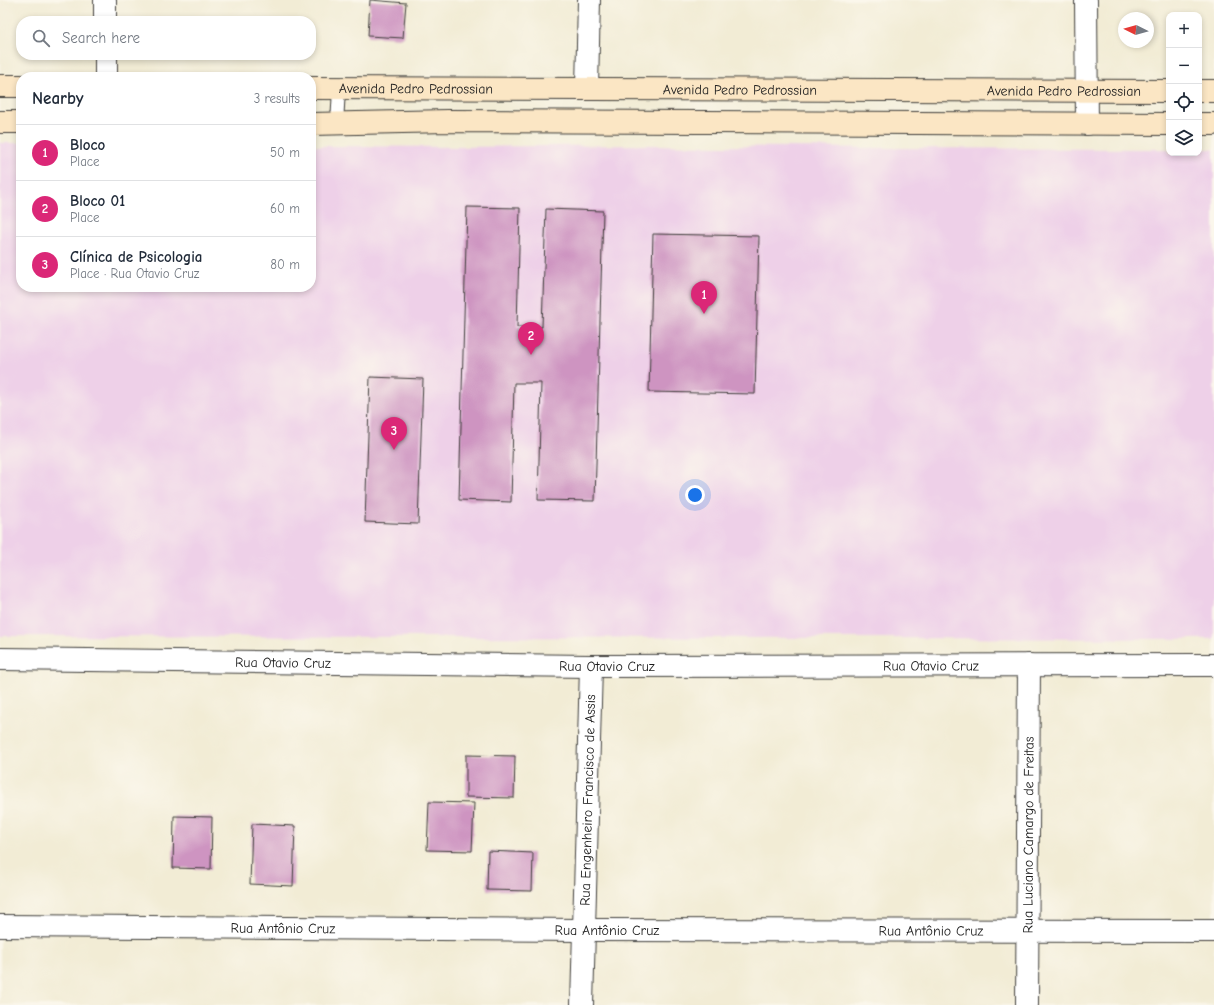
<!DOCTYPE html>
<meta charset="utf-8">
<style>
:root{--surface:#fff;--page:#f6f6f7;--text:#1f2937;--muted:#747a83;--line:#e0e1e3;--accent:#db2777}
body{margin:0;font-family:"Comic Neue",sans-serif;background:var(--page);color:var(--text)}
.controls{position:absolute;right:12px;top:12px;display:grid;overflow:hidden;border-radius:8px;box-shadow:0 2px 6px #0003}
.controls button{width:36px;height:36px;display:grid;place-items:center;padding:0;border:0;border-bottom:1px solid var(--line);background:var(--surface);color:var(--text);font:20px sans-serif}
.compass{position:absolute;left:1118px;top:12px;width:36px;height:36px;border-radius:50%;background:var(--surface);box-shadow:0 2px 6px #0003;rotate:275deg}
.you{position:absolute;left:695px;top:495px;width:14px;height:14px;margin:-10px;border:3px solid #fff;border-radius:50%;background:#1a73e8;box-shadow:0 0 0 6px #1a73e833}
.badge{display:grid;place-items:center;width:26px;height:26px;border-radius:50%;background:var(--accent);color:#fff;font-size:13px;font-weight:700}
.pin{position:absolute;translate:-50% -33px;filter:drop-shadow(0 1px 2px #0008)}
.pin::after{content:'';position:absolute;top:21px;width:14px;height:12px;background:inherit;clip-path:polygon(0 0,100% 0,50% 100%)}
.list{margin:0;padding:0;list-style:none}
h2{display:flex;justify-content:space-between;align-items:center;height:52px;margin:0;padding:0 16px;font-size:17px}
h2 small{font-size:13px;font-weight:400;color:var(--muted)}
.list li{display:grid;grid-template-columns:26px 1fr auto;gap:12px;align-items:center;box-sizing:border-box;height:56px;padding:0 16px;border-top:1px solid var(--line)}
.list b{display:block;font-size:15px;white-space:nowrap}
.list p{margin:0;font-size:13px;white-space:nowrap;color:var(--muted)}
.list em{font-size:13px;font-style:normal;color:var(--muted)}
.icon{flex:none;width:22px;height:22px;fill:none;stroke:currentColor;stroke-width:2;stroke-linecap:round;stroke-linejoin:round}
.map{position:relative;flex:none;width:1214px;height:1005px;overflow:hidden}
.search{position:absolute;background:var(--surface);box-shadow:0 2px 6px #0003;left:16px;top:16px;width:300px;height:44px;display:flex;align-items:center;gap:10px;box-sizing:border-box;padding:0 14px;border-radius:16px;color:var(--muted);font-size:15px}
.panel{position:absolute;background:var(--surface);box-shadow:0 2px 6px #0003;left:16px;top:72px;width:300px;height:220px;border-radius:16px}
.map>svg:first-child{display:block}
</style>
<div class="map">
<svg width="1214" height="1005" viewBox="0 0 1214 1005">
<rect width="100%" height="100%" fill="#fbf7ec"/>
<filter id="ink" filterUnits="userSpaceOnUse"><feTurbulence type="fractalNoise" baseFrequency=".025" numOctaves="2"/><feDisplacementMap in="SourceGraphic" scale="8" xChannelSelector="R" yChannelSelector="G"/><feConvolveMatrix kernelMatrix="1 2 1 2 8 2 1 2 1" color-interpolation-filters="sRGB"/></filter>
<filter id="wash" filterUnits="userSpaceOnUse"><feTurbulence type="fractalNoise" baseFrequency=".012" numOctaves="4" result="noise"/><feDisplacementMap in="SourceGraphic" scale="16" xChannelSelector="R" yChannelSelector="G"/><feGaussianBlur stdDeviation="0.9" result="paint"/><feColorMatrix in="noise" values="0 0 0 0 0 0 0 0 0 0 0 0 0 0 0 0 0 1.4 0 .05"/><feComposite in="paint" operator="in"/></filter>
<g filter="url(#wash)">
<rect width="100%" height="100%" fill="#f2ecd5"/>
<polygon fill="#eed0e8" points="0,143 21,143 21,287 311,287 311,146 456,147 647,145 873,148 1169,149 1169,153 1199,153 1199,149 1214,149 1214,639 0,636"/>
<g id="blocks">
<g fill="#ce94c1">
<polygon points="370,0 406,3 403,38 368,36"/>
<polygon points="467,207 520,208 517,327 542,327 546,209 603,211 595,501 538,500 541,383 514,383 511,502 459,500"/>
<polygon points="653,234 759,236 755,394 649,392"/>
<polygon points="370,377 423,379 418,524 365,522"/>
<polygon points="466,755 515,756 514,798 466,797"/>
<polygon points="429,802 474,803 472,851 427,850"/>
<polygon points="174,816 212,817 211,869 173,868"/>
<polygon points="252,824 295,826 293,886 250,884"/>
<polygon points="488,851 533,853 532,891 487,890"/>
</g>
</g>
</g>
<g filter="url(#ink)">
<use href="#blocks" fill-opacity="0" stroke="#3c3b38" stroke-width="1"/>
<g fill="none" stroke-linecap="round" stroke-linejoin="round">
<g stroke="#3c3b38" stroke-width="14">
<polyline id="lane" points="337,124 339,89"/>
</g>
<g stroke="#3c3b38" stroke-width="24">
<g id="street">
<polyline points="105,0 105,21"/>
<polyline points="1086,0 1087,124"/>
<polyline points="106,55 106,77"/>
<polyline points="587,88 589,0"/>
<path id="s1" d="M0,659L591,666L1214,665"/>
<path id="s2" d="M0,926L583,930L1214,931"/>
<path id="s3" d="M582,1005L591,666"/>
<path id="s4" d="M1027,1005L1029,665"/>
</g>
</g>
<g stroke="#3c3b38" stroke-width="24">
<g id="secondary">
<polyline points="0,86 21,86"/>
<path id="s5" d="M311,88L1169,91"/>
<polyline points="1199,91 1214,91"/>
<polyline points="0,122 21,122"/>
<polyline points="311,124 448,121 1169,124"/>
<polyline points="1199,124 1214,124"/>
</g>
</g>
<use href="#lane" stroke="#fff" stroke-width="12"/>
<use href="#street" stroke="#fff" stroke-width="22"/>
<use href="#secondary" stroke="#fbe6c4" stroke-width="22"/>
</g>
</g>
<g text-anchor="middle" stroke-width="3" stroke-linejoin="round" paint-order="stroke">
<g font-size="14" fill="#1c1c1c" stroke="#fbf7ec">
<text dy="5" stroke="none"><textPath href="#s5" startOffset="105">Avenida Pedro Pedrossian</textPath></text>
<text dy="5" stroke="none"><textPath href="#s5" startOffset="429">Avenida Pedro Pedrossian</textPath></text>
<text dy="5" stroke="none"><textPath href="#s5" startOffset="753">Avenida Pedro Pedrossian</textPath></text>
<text dy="5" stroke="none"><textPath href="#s1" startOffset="283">Rua Otavio Cruz</textPath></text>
<text dy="5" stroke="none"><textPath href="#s1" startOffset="607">Rua Otavio Cruz</textPath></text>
<text dy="5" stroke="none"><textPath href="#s1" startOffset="931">Rua Otavio Cruz</textPath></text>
<text dy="5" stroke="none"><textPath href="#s3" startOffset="205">Rua Engenheiro Francisco de Assis</textPath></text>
<text dy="5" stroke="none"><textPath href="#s4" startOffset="170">Rua Luciano Camargo de Freitas</textPath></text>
<text dy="5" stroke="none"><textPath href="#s2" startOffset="283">Rua Antônio Cruz</textPath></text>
<text dy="5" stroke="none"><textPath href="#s2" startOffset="607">Rua Antônio Cruz</textPath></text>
<text dy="5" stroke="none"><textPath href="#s2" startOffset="931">Rua Antônio Cruz</textPath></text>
</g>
</g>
</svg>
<div class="controls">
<button>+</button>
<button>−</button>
<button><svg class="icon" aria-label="locate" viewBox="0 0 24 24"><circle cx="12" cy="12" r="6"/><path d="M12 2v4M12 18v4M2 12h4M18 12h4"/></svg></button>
<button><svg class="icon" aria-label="layers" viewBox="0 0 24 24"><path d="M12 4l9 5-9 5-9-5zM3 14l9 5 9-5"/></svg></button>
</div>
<svg class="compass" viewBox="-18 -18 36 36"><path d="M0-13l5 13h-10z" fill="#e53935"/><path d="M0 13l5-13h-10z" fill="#747a83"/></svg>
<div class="you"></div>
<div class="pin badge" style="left:704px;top:314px">1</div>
<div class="pin badge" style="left:531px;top:355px">2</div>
<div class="pin badge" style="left:394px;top:450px">3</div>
<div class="search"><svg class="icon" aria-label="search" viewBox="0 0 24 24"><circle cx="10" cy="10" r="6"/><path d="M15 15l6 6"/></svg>Search here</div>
<section class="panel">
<h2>Nearby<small>3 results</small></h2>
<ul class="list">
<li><span class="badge">1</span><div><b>Bloco</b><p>Place</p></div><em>50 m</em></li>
<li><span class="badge">2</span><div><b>Bloco 01</b><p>Place</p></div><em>60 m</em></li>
<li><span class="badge">3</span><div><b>Clínica de Psicologia</b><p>Place · Rua Otavio Cruz</p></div><em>80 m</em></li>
</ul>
</section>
</div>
